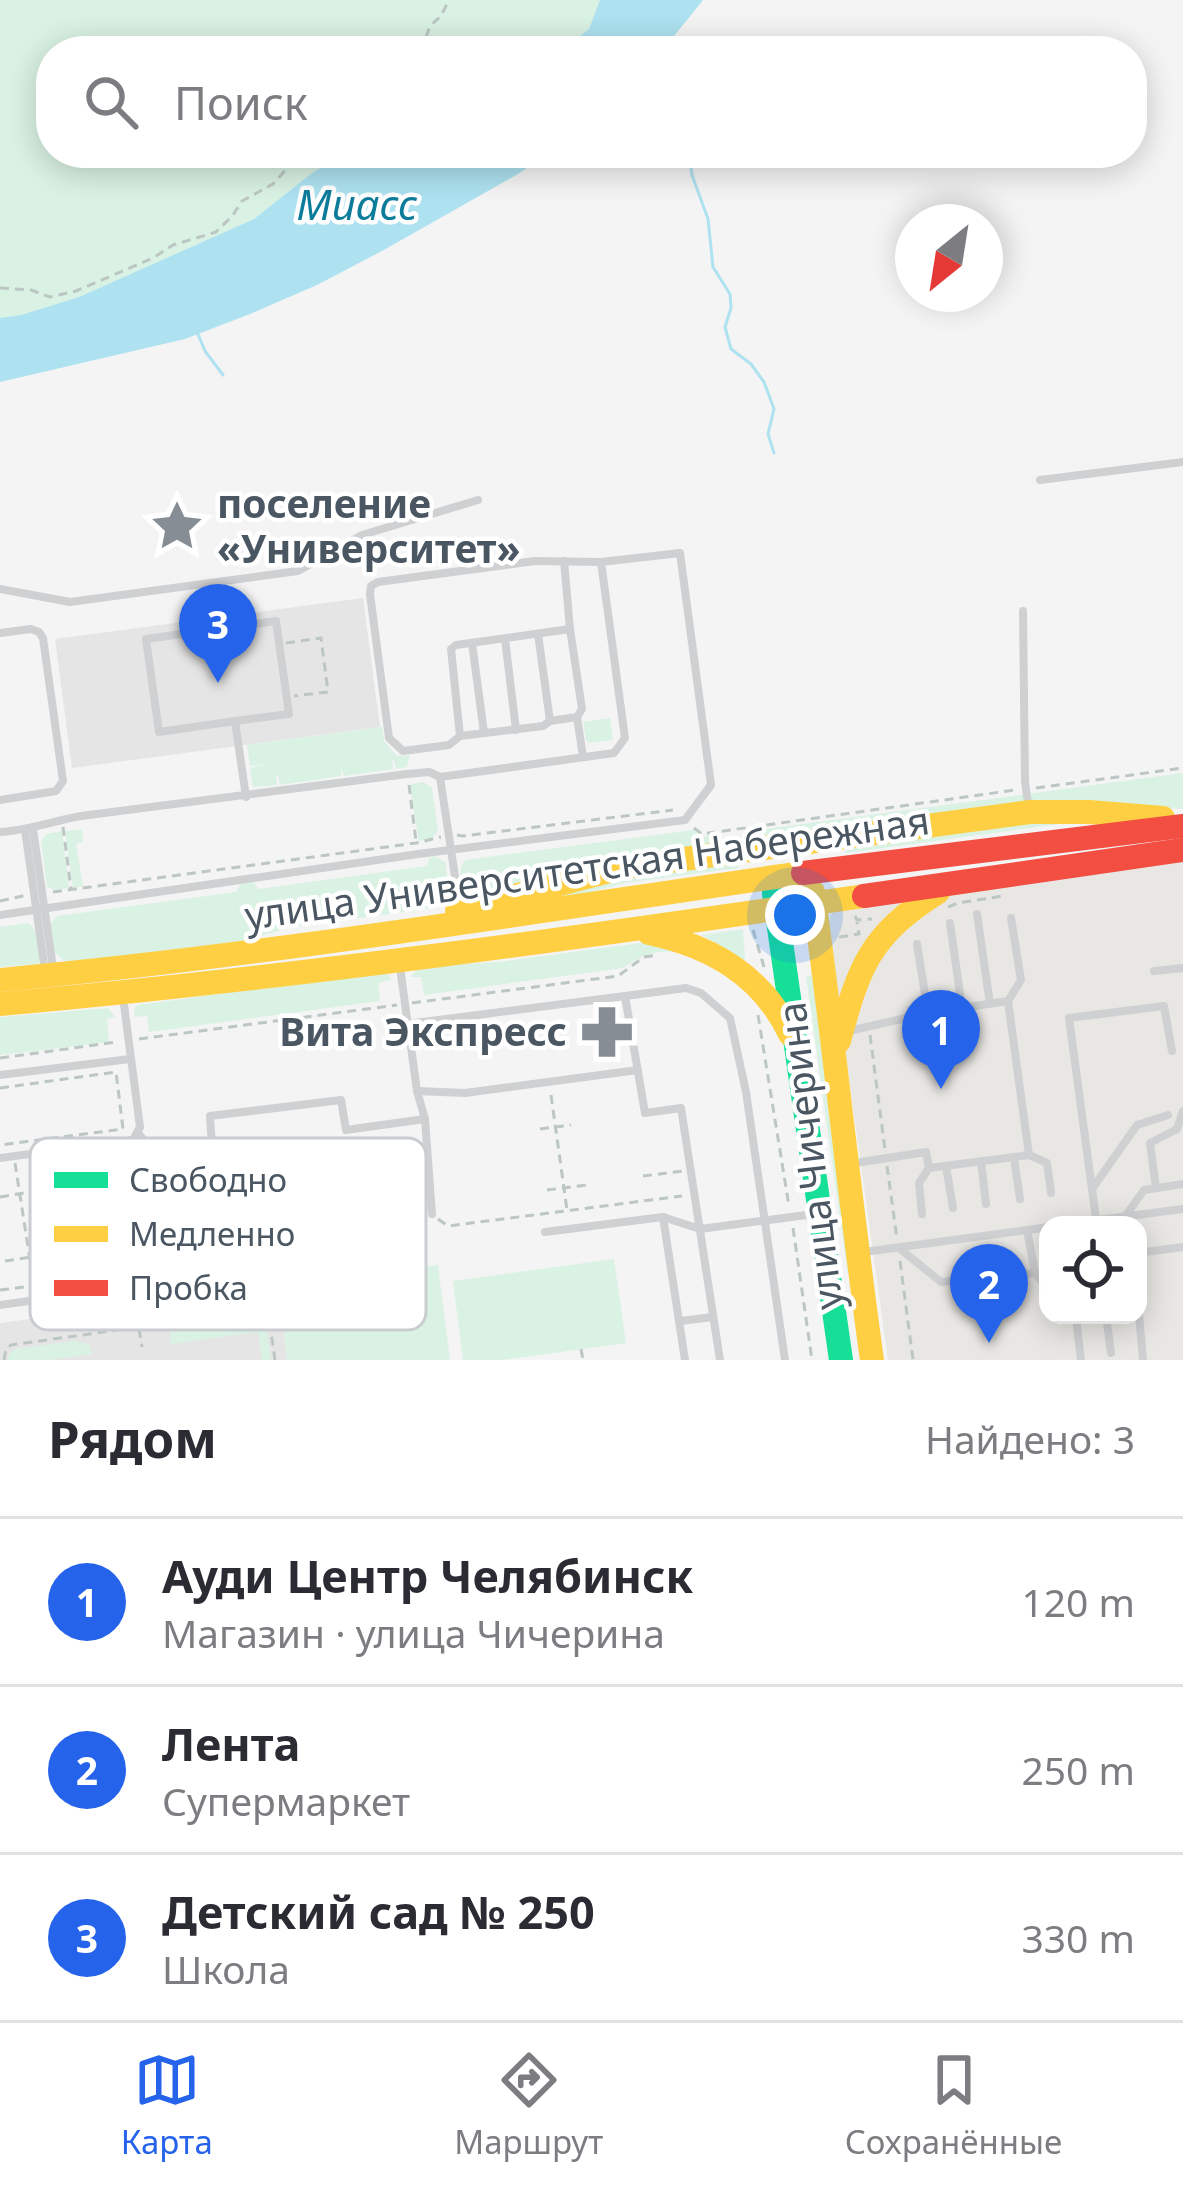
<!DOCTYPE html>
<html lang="ru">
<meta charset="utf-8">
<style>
:root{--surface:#fff;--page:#f7f7f7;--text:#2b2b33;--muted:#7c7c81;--line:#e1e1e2;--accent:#2563eb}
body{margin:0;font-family:"Noto Sans",sans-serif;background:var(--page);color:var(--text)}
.controls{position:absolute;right:36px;bottom:36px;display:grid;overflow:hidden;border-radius:24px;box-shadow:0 6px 30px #0003}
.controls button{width:108px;height:108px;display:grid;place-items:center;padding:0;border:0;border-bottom:3px solid var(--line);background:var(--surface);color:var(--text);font:60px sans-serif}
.compass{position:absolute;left:895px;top:204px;width:108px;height:108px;border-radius:50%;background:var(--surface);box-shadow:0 6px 30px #0003;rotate:210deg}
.you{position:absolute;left:795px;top:915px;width:42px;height:42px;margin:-30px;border:9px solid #fff;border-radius:50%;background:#1a73e8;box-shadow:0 0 0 18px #1a73e833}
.badge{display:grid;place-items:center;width:78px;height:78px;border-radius:50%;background:var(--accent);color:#fff;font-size:39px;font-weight:700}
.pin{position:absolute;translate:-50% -99px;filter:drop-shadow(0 3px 6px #0008)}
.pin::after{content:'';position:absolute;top:63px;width:42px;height:36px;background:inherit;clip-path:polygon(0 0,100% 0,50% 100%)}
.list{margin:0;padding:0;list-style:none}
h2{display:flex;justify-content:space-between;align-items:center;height:156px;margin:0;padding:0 48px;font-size:51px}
h2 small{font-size:39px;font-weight:400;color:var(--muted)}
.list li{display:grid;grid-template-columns:78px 1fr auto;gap:36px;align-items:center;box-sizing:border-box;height:168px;padding:0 48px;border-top:3px solid var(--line)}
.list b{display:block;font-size:45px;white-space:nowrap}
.list p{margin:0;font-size:39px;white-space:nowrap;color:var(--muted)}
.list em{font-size:39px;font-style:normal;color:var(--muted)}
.icon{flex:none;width:66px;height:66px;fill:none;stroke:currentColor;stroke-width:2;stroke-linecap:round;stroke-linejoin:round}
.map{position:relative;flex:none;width:1183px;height:1360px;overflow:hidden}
.search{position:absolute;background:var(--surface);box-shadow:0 6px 30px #0003;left:36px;right:36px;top:36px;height:132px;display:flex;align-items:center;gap:30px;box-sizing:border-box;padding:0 42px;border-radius:48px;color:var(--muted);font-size:45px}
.sheet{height:660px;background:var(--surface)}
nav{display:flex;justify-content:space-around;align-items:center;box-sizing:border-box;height:168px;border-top:3px solid var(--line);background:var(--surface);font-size:33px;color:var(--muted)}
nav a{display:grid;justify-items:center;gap:6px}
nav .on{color:var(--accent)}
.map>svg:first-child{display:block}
</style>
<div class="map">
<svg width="1183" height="1360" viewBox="0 0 1183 1360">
<rect width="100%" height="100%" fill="#f4f4f4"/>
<path fill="#e8e7e3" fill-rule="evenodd" d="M1183,860V1360H888L830,941L828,923L832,912ZM1048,1225H1138V1315H1048Z"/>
<g fill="#e6e5e6">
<polygon points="363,598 380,727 72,768 55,639"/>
<polygon points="279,1286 287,1360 0,1360 0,1323"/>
</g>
<g fill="#d9f2e3">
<polygon points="0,0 600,0 589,29 560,51 51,51 51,153 346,153 312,173 254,219 79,297 21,315 0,318"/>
<polygon points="610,718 613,740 589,743 586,740 583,722"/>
<polygon points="382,727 384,741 397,756 410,755 407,767 396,769 394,760 392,761 393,769 344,776 341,767 341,776 280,785 278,775 276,776 277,785 253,787 250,768 267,764 250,766 247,745"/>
<polygon points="1183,773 1183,809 1116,805 742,844 741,837 744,832"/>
<polygon points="423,782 432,788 438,831 432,838 419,841 410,787 412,784"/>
<polygon points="1032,818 1089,820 846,853 845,844"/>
<polygon points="82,829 83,842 76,844 83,886 73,888 65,831"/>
<path d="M694,830L702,837L711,835L712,848L468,898C460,889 457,869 465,860Z"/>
<polygon points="62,831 69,888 53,890 47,886 41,842 46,834"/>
<polygon points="434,856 445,862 450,894 446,906 293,927 237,942 66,962 55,953 50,924 57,916 236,892 242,882 252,881 259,889 427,866 429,859"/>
<polygon points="736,859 738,868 624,883 569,898 497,907 624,874"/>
<path d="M28,923C40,931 43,952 38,964L0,967V927Z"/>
<polygon points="743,929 745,960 702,935"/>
<path d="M648,942L682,949L722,970L724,975C686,950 662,941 623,968L424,995L421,977H411L418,967L499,962Z"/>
<polygon points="387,971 391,980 378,983 380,1001 149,1032 147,1016 134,1017 135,1007 138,1005"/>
<polygon points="813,975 854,1274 848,1275 806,976"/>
<polygon points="108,1008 115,1017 107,1019 109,1042 0,1055 0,1017"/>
<polygon points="614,1259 626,1343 502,1360 463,1360 453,1281"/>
<polygon points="438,1265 450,1360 287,1360 279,1286"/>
<polygon points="253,1313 265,1321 271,1360 262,1360 258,1332 171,1344 170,1331 174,1324"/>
<polygon points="75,1341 90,1345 92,1354 49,1360 8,1360 9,1354 15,1349"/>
</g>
<g fill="#aee2f0">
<polygon points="600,0 703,0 662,51 560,51 589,29"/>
<polygon points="346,153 548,153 518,174 382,251 317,285 250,314 185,339 0,382 0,318 21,315 79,297 254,219 312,173"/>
</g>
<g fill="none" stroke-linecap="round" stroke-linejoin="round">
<g stroke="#aee2f0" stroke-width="3">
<polyline points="689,153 692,175 708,219 713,267 730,294 731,308 725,327 731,349 751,364 764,382 774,409 768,434 774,453"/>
<polyline points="198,334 205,351 223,375"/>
</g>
<g stroke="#bcc7c4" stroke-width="3" stroke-dasharray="9 6" stroke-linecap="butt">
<polyline points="421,51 430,26 441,16 449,0"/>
<polyline points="0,288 31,290 50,297 76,291 153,258 173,245 216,232 233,215 242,201 273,184 292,163 311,153"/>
<polyline points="286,643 321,638 328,692 294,696"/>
<polyline points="409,785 416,841"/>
<polyline points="1036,788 1183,768"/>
<polyline points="63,827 71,889"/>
<polyline points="694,828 702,834 1015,790"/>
<polyline points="457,835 463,836 673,810"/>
<polyline points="53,892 416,843 441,837"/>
<polyline points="0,901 27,895"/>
<polyline points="948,907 958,903 1003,896"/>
<polyline points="855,916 857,920 872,919"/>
<polyline points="753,930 764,967"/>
<polyline points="839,937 859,934 857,922"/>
<polyline points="412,1003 618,976 644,957 659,955"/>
<polyline points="758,1015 789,1206"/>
<polyline points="870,1035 885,1150"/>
<polyline points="139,1039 397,1005"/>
<polyline points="0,1058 117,1042"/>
<polyline points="0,1088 116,1072 123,1129 0,1145"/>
<polyline points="551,1095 567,1210"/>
<polyline points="540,1129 571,1125"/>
<polyline points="15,1163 34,1286"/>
<polyline points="887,1166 897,1239"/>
<polyline points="643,1176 683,1171"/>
<polyline points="547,1190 587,1185"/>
<polyline points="0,1197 42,1190"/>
<polyline points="438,1219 448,1226 682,1196"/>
<polyline points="793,1228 812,1360"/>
<polyline points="5,1261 51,1254"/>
<polyline points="900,1261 913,1360"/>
<polyline points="0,1290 139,1273"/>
<polyline points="139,1329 142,1347"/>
<polyline points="581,1349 583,1360"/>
<polyline points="4,1360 6,1349 11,1345 260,1310 269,1318 275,1360"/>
</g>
<g stroke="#ced0d2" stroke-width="8">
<polyline points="1040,480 1183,462"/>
<polyline points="0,589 70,602 298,571 362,535 478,500"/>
<polyline points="1023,611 1025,782 1029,810"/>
<polyline points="570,629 582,709 577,717 550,721 543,726 460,736 449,745 403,751 389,738 370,594 371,586 378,582 535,561 601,562"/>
<polyline points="0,633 31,629 39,632 43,638 63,781 56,791 0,800"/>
<polyline points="538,634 550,721"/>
<polyline points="505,639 516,730"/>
<polyline points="472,643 484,733"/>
<polyline points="577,717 583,757"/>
<polyline points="235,721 159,732 146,639 276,621 289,714 235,721 246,797"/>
<polyline points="460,736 451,649 456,645 570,629 564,561"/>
<polyline points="440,777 459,903"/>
<polyline points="33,829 53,968"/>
<polyline points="25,830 45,971"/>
<path d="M0,832C29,830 53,821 81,816L407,774L429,772L440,777L614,753L625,738L601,562L680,553L711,785L685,820L418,854L0,915"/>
<polyline points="977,914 990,1004"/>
<polyline points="950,923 962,1008"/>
<polyline points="917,944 928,1013"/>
<polyline points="399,960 417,1091 425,1119 432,1214"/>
<polyline points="1154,971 1183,968"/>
<polyline points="625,996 686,988 701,993 730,1018 746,1092 785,1360"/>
<polyline points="1008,1001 1021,980 1011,918"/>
<polyline points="407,1024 625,996 645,1113 681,1108 720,1360"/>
<polyline points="844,1032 928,1013 1008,1001 1029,1155 929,1168 926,1152 855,1163"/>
<polyline points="0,1075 130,1059"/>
<polyline points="417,1091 465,1093 638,1070"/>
<polyline points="138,1133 155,1153 212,1147 210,1116 341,1100 346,1130 425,1119"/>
<polyline points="133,1140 145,1232 228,1223 240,1201 340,1189 360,1204 395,1200 395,1191 430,1186"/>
<polyline points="1029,1155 1047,1163 1051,1193"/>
<polyline points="0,1158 133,1140 140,1127 123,997"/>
<polyline points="1014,1158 1020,1199"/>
<polyline points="981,1161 986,1204"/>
<polyline points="946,1166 953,1208"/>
<polyline points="1156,1188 1150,1143 1177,1129 1183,1111"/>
<polyline points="1092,1189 1137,1125 1168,1115"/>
<polyline points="922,1214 919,1183 929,1168"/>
<polyline points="1126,1215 1144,1190 1183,1184"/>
<polyline points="663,1217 685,1360"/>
<polyline points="1096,1219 1069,1018 1164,1006 1172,1051"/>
<polyline points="1059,1225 1183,1209"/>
<polyline points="1027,1230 1048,1227"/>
<polyline points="545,1232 663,1217 700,1229 814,1214"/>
<polyline points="899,1248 941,1282 1035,1273"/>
<polyline points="864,1252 1027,1230 1035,1273 1048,1290"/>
<polyline points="1138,1253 1183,1247"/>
<polyline points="1138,1302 1143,1360"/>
<polyline points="0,1305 57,1297"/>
<polyline points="1073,1315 1076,1318 1081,1360"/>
<polyline points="1106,1315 1111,1353"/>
<polyline points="680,1321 713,1317"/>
</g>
<polyline stroke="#16e098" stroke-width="24" points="774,893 841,1360"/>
<g stroke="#ffcf43" stroke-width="24">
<path d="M813,892C835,1048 850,1204 872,1360"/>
<polyline points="457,911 625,867 1030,812 1089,812 1163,818"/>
<path d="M649,933C711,946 762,975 790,1034"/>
<path d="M0,980C269,955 536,911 803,873"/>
<path d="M0,1004C289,978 577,938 864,896"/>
<path d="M839,1041C859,966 870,935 938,892"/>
</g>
<g stroke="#f24e42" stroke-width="24">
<polyline points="803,873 1183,826"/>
<polyline points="864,896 1183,850"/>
</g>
</g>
<defs>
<g id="sight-bare" transform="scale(4.14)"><path d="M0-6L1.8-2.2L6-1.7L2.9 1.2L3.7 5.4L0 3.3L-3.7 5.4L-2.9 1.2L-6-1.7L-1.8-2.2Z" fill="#868d94" stroke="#fff" stroke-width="2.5" paint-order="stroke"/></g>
<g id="pharmacy-bare" transform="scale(4.14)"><path d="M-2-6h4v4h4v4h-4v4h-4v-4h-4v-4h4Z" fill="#868d94" stroke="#fff" stroke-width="2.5" paint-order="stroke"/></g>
</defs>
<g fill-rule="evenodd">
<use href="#sight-bare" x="177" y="526"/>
<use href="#pharmacy-bare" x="607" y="1032"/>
</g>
<g text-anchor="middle" stroke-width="9" stroke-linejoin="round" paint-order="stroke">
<g font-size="39" font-weight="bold" fill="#4a5661" stroke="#fff" text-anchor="start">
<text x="217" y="518">поселение<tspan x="217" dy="45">«Университет»</tspan></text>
<text x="567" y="1046" text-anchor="end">Вита Экспресс</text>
</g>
<g font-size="39" fill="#4a5661" stroke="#fff">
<text transform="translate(587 868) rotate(-8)" y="14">улица Университетская Набережная</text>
<text transform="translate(810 1156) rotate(-97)" y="14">улица Чичерина</text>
</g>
<g font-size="42" font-style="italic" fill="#0c7c9b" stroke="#fff">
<text x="357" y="220">Миасс</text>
</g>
</g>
<rect x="30" y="1138" width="396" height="192" rx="18" fill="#fff" stroke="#c9ccd0" stroke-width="3"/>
<rect x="54" y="1172" width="54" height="16" fill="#16e098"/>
<rect x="54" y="1226" width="54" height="16" fill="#ffcf43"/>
<rect x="54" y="1280" width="54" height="16" fill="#f24e42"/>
<g font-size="33" fill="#4a5661">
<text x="129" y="1192">Свободно</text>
<text x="129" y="1246">Медленно</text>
<text x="129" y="1300">Пробка</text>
</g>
</svg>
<div class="controls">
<button><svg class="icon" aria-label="locate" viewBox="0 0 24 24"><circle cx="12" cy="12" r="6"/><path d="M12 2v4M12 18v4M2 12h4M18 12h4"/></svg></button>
</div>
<svg class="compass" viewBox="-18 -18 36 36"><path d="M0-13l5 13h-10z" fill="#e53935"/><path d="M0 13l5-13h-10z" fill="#7c7c81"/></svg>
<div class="you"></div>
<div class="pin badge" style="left:941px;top:1089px">1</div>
<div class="pin badge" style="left:989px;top:1343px">2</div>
<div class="pin badge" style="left:218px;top:683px">3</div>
<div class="search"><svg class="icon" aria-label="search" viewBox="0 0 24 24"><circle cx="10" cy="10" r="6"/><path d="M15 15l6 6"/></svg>Поиск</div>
</div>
<section class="sheet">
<h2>Рядом<small>Найдено: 3</small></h2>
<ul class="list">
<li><span class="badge">1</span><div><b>Ауди Центр Челябинск</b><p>Магазин · улица Чичерина</p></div><em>120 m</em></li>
<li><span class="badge">2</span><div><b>Лента</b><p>Супермаркет</p></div><em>250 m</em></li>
<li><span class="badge">3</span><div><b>Детский сад № 250</b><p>Школа</p></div><em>330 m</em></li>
</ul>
</section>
<nav>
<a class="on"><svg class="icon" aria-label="map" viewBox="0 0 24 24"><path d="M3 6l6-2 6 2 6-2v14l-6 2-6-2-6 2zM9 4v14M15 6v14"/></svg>Карта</a>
<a><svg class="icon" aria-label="directions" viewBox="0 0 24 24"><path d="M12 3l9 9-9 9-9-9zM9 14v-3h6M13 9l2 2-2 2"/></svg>Маршрут</a>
<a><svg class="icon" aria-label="saved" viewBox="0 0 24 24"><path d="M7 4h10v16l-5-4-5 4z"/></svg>Сохранённые</a>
</nav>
